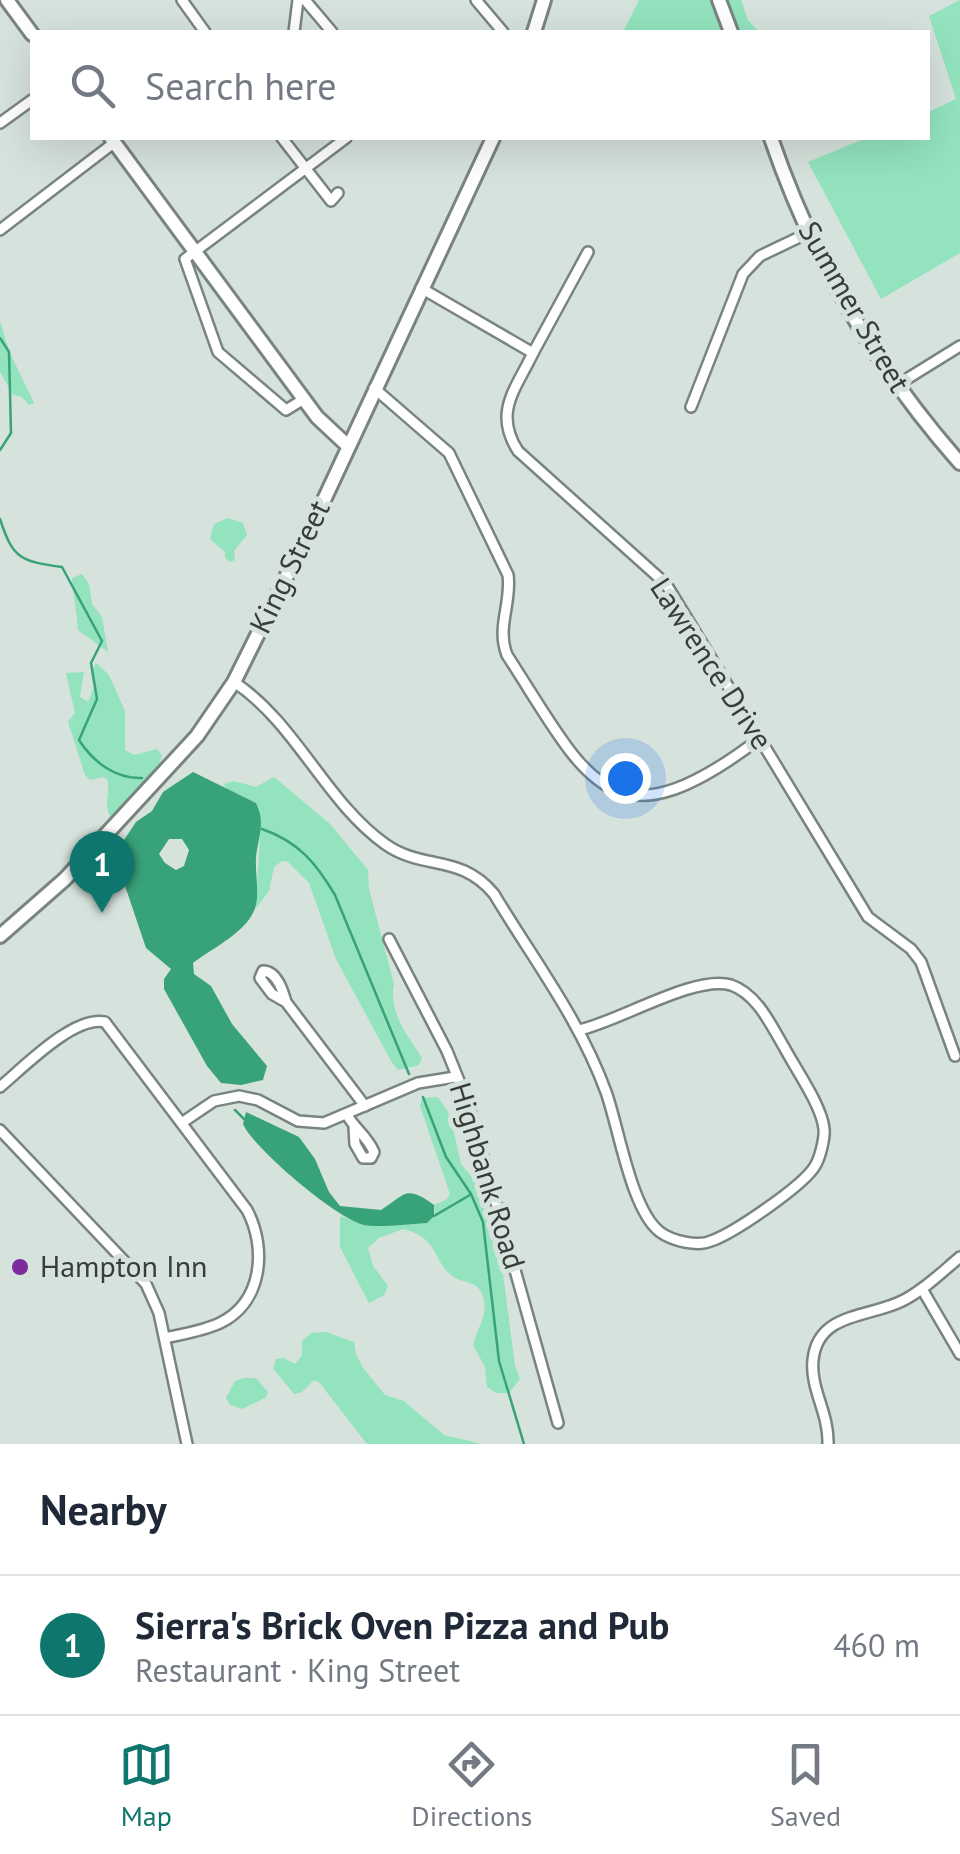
<!DOCTYPE html>
<meta charset="utf-8">
<style>
:root{--surface:#fff;--page:#f6f6f7;--text:#1f2937;--muted:#747a83;--line:#e0e1e3;--accent:#0f766e}
body{margin:0;font-family:"PT Sans",sans-serif;background:var(--page);color:var(--text)}
.you{position:absolute;left:625px;top:778px;width:35px;height:35px;margin:-25px;border:8px solid #fff;border-radius:50%;background:#1a73e8;box-shadow:0 0 0 15px #1a73e833}
.badge{display:grid;place-items:center;width:65px;height:65px;border-radius:50%;background:var(--accent);color:#fff;font-size:32px;font-weight:700}
.pin{position:absolute;translate:-50% -82px;filter:drop-shadow(0 2px 5px #0008)}
.pin::after{content:'';position:absolute;top:52px;width:35px;height:30px;background:inherit;clip-path:polygon(0 0,100% 0,50% 100%)}
.list{margin:0;padding:0;list-style:none}
h2{display:flex;justify-content:space-between;align-items:center;height:130px;margin:0;padding:0 40px;font-size:42px}
h2 small{font-size:32px;font-weight:400;color:var(--muted)}
.list li{display:grid;grid-template-columns:65px 1fr auto;gap:30px;align-items:center;box-sizing:border-box;height:140px;padding:0 40px;border-top:2px solid var(--line)}
.list b{display:block;font-size:38px;white-space:nowrap}
.list p{margin:0;font-size:32px;white-space:nowrap;color:var(--muted)}
.list em{font-size:32px;font-style:normal;color:var(--muted)}
.icon{flex:none;width:55px;height:55px;fill:none;stroke:currentColor;stroke-width:2;stroke-linecap:round;stroke-linejoin:round}
.map{position:relative;flex:none;width:960px;height:1444px;overflow:hidden}
.search{position:absolute;background:var(--surface);box-shadow:0 10px 40px #0002;left:30px;right:30px;top:30px;height:110px;display:flex;align-items:center;gap:25px;box-sizing:border-box;padding:0 35px;border-radius:0px;color:var(--muted);font-size:38px}
.sheet{height:270px;background:var(--surface)}
nav{display:flex;justify-content:space-around;align-items:center;box-sizing:border-box;height:140px;border-top:2px solid var(--line);background:var(--surface);font-size:28px;color:var(--muted)}
nav a{display:grid;justify-items:center;gap:5px}
nav .on{color:var(--accent)}
.map>svg:first-child{display:block}
</style>
<div class="map">
<svg width="960" height="1444" viewBox="0 0 960 1444">
<rect width="100%" height="100%" fill="#d6e2dc"/>
<g fill="#92e3be">
<polygon points="639,0 741,0 748,20 759,32 623,32"/>
<polygon points="960,0 960,253 881,299 808,162 866,138 928,138 928,112 956,99 929,16"/>
<polygon points="0,321 9,351 34,403 29,405 22,397 13,395 0,372"/>
<polygon points="228,518 243,523 247,535 234,551 235,560 230,562 225,558 225,552 210,539 214,524"/>
<path d="M82,574L89,584L92,604L102,617L108,652L78,630C77,612 73,595 72,578Z"/>
<path d="M96,663L109,675L125,711V750L134,755L157,749L162,755C160,771 129,806 116,817L110,816C103,802 111,793 107,779L103,777L90,780L85,775L68,722L75,713L66,673L84,672L80,697L88,702L94,687L91,673Z"/>
<path d="M274,777L330,824L368,870L369,889L394,984C388,1013 408,1035 422,1058L419,1065L398,1070L391,1061L336,959L309,883L288,862L282,861L274,867L269,891L256,908C256,872 264,836 256,803L228,790L223,784L234,781L256,787Z"/>
<path d="M438,1097L450,1115L461,1164L479,1186L502,1266L515,1366L520,1379L509,1393H496L487,1387L485,1367L473,1345C477,1328 491,1312 481,1292C476,1281 463,1283 454,1277C432,1263 441,1238 403,1229L379,1238L368,1248L373,1266L388,1286L384,1295L369,1303L340,1247V1216C370,1228 407,1230 435,1213L434,1205L446,1200L450,1194L420,1106L422,1098Z"/>
<polygon points="326,1332 354,1342 356,1354 363,1368 385,1395 404,1401 444,1435 482,1444 367,1444 319,1382 314,1380 302,1392 294,1394 273,1368 276,1359 284,1358 295,1364 302,1355 302,1341 311,1333"/>
<polygon points="244,1378 256,1378 268,1392 265,1398 242,1409 230,1405 226,1398 235,1381"/>
</g>
<g fill="#38a279" fill-rule="evenodd">
<path d="M193,772L256,803C266,823 258,837 256,857C255,872 259,889 256,905C250,931 212,948 193,963L194,974L211,986L232,1024L267,1066L263,1080L241,1085L221,1083L207,1066L164,989V979L171,969L146,948L116,859V852L136,822L152,811L163,792ZM169,839H182L189,850L184,866L176,870L165,863L159,854Z"/>
<path d="M246,1112L299,1137L315,1159L329,1192L340,1206L381,1210C405,1195 405,1184 434,1205V1216L427,1223C412,1224 377,1228 364,1225C337,1219 254,1149 243,1124Z"/>
</g>
<g fill="none" stroke-linecap="round" stroke-linejoin="round">
<g stroke="#38a279" stroke-width="2.5">
<polyline points="0,338 9,352 11,433 0,450"/>
<path d="M0,519C13,559 20,561 62,567L102,641L91,663L97,699L79,740C94,763 116,779 142,778"/>
<path d="M262,829C299,842 316,863 335,895L409,1074"/>
<polyline points="423,1097 446,1157 471,1194 483,1222 499,1361 524,1444"/>
<polyline points="235,1110 246,1121"/>
<polyline points="434,1216 470,1195"/>
</g>
<g stroke="#79847f" stroke-width="14">
<g id="street">
<polyline points="182,0 205,32"/>
<polyline points="305,0 332,32"/>
<polyline points="476,0 503,32"/>
<polyline points="294,32 298,0"/>
<polyline points="0,123 32,100"/>
<polyline points="282,138 331,201 338,193"/>
<polyline points="0,230 115,142"/>
<path d="M421,288L533,353C516,389 493,412 518,451L666,584L868,917L911,949L921,962L955,1056"/>
<polyline points="533,353 588,252"/>
<polyline points="897,385 960,346"/>
<path d="M374,388L449,453L508,575C512,603 496,627 507,655C588,780 610,852 759,739"/>
<polyline points="304,399 286,410 218,352 185,259 346,138"/>
<polyline points="691,407 743,274 760,256 808,233"/>
<path d="M234,682C296,723 325,801 385,844C423,871 460,853 494,894C533,959 580,1020 606,1092C619,1128 631,1210 660,1232C672,1241 698,1247 711,1241C734,1233 803,1186 815,1166C820,1158 825,1138 824,1129C822,1106 795,1068 784,1047C771,1025 757,994 731,985C695,974 618,1022 579,1030"/>
<polyline points="389,939 447,1051 468,1103 558,1423"/>
<path d="M286,1002C283,991 277,971 263,971L260,978L272,994L286,1002L365,1106"/>
<path d="M0,1087C23,1068 74,1015 105,1022L247,1210C267,1248 263,1302 220,1323C203,1331 183,1334 165,1338"/>
<path d="M347,1115C355,1129 367,1136 374,1152L371,1158H363L355,1144L354,1127"/>
<polyline points="183,1122 214,1101 239,1096 258,1100 298,1121 324,1123 418,1083 455,1077"/>
<polyline points="0,1130 146,1284 159,1313 187,1444"/>
<polyline points="922,1289 960,1354"/>
<path d="M828,1444C829,1413 810,1389 813,1360C818,1311 871,1318 904,1300C925,1289 942,1272 960,1257"/>
</g>
</g>
<g stroke="#79847f" stroke-width="18">
<g id="secondary">
<polyline points="7,0 32,34"/>
<polyline points="719,0 731,32"/>
<polyline points="534,32 544,0"/>
<polyline points="111,138 317,417 348,446"/>
<path d="M771,138C812,258 876,368 960,463"/>
<polyline points="0,936 65,879 197,736 234,682 316,517 493,138"/>
</g>
</g>
<use href="#street" stroke="#fff" stroke-width="9"/>
<use href="#secondary" stroke="#fff" stroke-width="12"/>
</g>
<circle fill="#7c2c9c" stroke="#d6e2dc" stroke-width="4" cx="20" cy="1267" r="10"/>
<g text-anchor="middle" stroke-width="10" stroke-linejoin="round" paint-order="stroke">
<g font-size="30" fill="#383d3a" stroke="#d6e2dc">
<text transform="translate(854 307) rotate(60)" y="10">Summer Street</text>
<text transform="translate(290 567) rotate(-64)" y="10">King Street</text>
<text transform="translate(711 664) rotate(57)" y="10">Lawrence Drive</text>
<text transform="translate(487 1176) rotate(73)" y="10">Highbank Road</text>
</g>
<g font-size="30" fill="#383d3a" stroke="#d6e2dc" text-anchor="start">
<text x="40" y="1277">Hampton Inn</text>
</g>
</g>
</svg>
<div class="you"></div>
<div class="pin badge" style="left:102px;top:913px">1</div>
<div class="search"><svg class="icon" aria-label="search" viewBox="0 0 24 24"><circle cx="10" cy="10" r="6"/><path d="M15 15l6 6"/></svg>Search here</div>
</div>
<section class="sheet">
<h2>Nearby<small></small></h2>
<ul class="list">
<li><span class="badge">1</span><div><b>Sierra's Brick Oven Pizza and Pub</b><p>Restaurant · King Street</p></div><em>460 m</em></li>
</ul>
</section>
<nav>
<a class="on"><svg class="icon" aria-label="map" viewBox="0 0 24 24"><path d="M3 6l6-2 6 2 6-2v14l-6 2-6-2-6 2zM9 4v14M15 6v14"/></svg>Map</a>
<a><svg class="icon" aria-label="directions" viewBox="0 0 24 24"><path d="M12 3l9 9-9 9-9-9zM9 14v-3h6M13 9l2 2-2 2"/></svg>Directions</a>
<a><svg class="icon" aria-label="saved" viewBox="0 0 24 24"><path d="M7 4h10v16l-5-4-5 4z"/></svg>Saved</a>
</nav>
